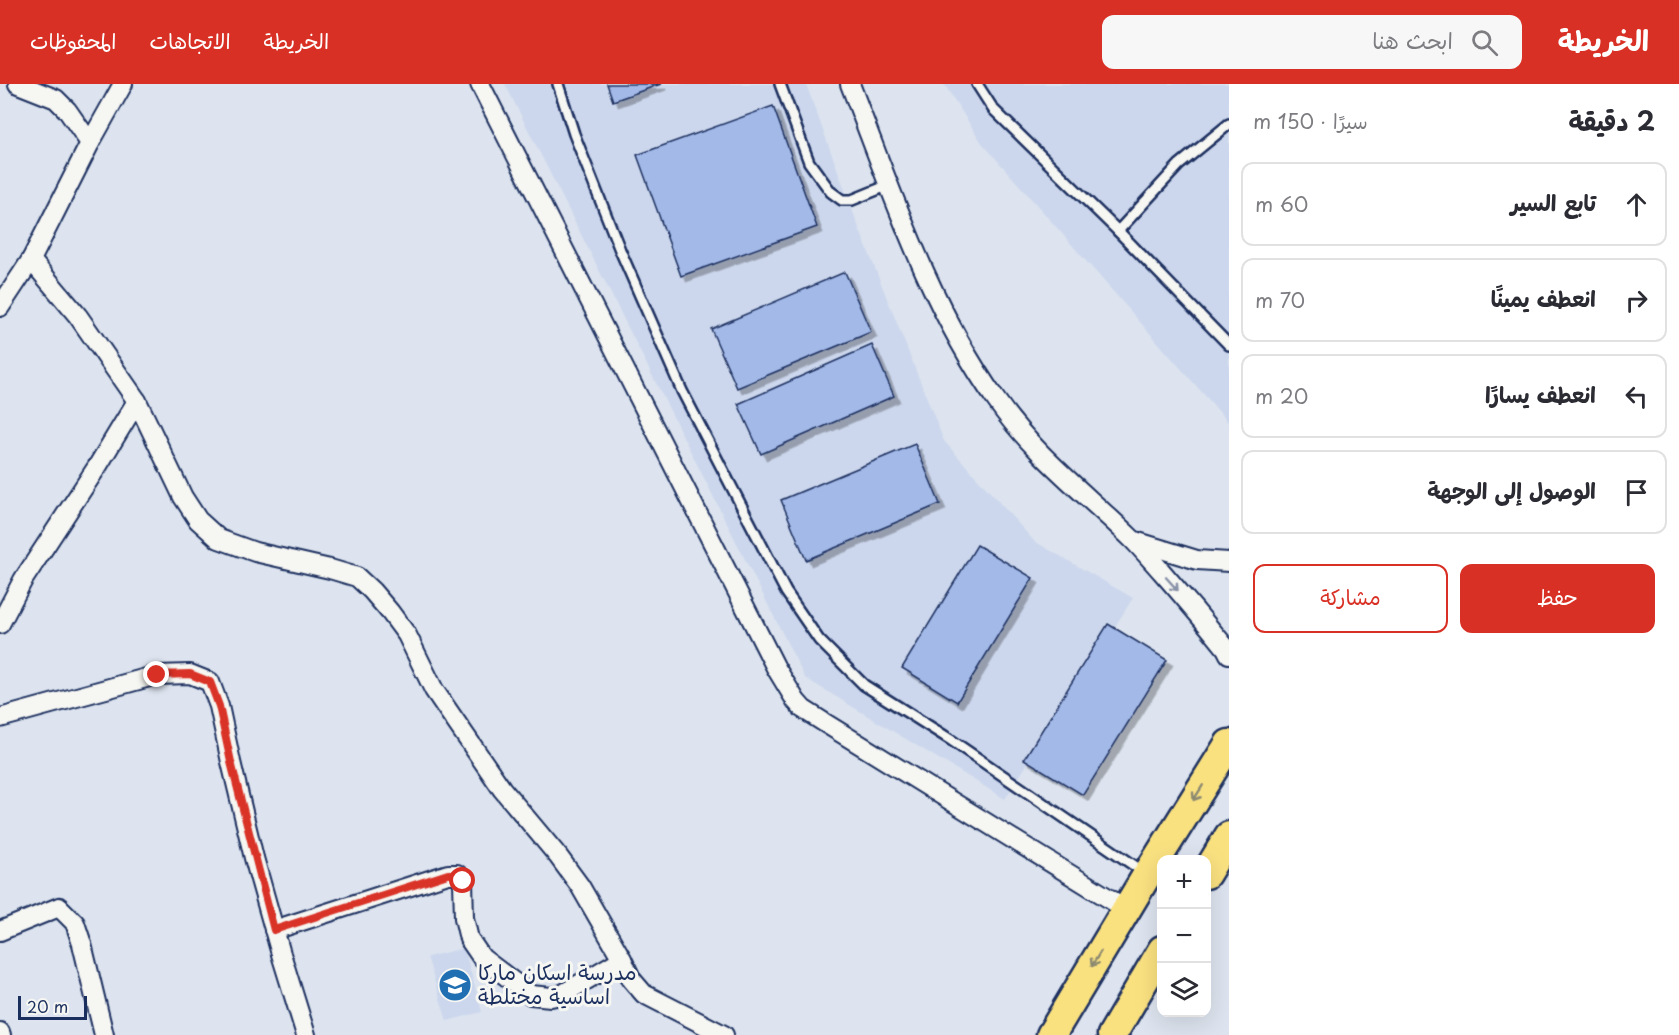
<!DOCTYPE html>
<html lang="ar">
<meta charset="utf-8">
<style>
:root{--surface:#fff;--page:#f7f7f7;--text:#2b2b33;--muted:#7c7c81;--line:#e1e1e2;--accent:#d93025}
body{margin:0;font-family:"Playpen Sans","Playpen Sans Arabic",sans-serif;background:var(--page);color:var(--text);direction:rtl}
.controls{position:absolute;right:18px;bottom:18px;display:grid;overflow:hidden;border-radius:12px;box-shadow:0 6px 24px #0002}
.controls button{width:54px;height:54px;display:grid;place-items:center;padding:0;border:0;border-bottom:2px solid var(--line);background:var(--surface);color:var(--text);font:30px sans-serif}
.scale{position:absolute;left:18px;bottom:15px;width:69px;box-sizing:border-box;padding-left:6px;border:3px solid #1b2f5e;border-top:0;font-size:16px;line-height:21px;white-space:nowrap;color:#1b2f5e;-webkit-text-stroke:4px #f6f6f2;paint-order:stroke}
.stop{position:absolute;width:18px;height:18px;margin:-14px;border:4px solid #d93025;border-radius:50%;background:#fff}
.stop.end{background:#d93025;border-color:#fff;box-shadow:0 2px 6px #0008}
.list{margin:0;padding:0;list-style:none}
h2{display:flex;justify-content:space-between;align-items:center;height:78px;margin:0;padding:0 24px;font-size:26px}
h2 small{font-size:20px;font-weight:400;color:var(--muted)}
.list li{display:grid;grid-template-columns:39px 1fr auto;gap:18px;align-items:center;box-sizing:border-box;height:84px;margin:0 12px 12px;padding:0 12px;border:2px solid var(--line);border-radius:12px}
.list b{display:block;font-size:22px;white-space:nowrap}
.list em{font-size:20px;font-style:normal;color:var(--muted)}
.actions{display:flex;gap:12px;padding:18px 24px}
.actions a{flex:1;padding:14px 0;border:2px solid var(--accent);border-radius:12px;text-align:center;font-size:21px;color:var(--accent)}
.actions .main{background:var(--accent);color:#fff}
.icon{flex:none;width:33px;height:33px;fill:none;stroke:currentColor;stroke-width:2;stroke-linecap:round;stroke-linejoin:round}
.map{position:relative;flex:none;width:1229px;height:951px;overflow:hidden;direction:ltr}
header{display:flex;align-items:center;gap:36px;box-sizing:border-box;height:84px;padding:0 30px;background:var(--accent);color:#fff}
header strong{font-size:28px}
nav{display:flex;gap:33px;margin-inline-start:auto;font-size:21px}
.search{width:420px;height:54px;background:var(--page);display:flex;align-items:center;gap:15px;box-sizing:border-box;padding:0 21px;border-radius:12px;color:var(--muted);font-size:22px}
main{display:flex}
aside{flex:1;background:var(--surface)}
.map>svg:first-child{display:block}
</style>
<header>
<strong>الخريطة</strong>
<div class="search"><svg class="icon" aria-label="search" viewBox="0 0 24 24"><circle cx="10" cy="10" r="6"/><path d="M15 15l6 6"/></svg>ابحث هنا</div>
<nav><a>الخريطة</a><a>الاتجاهات</a><a>المحفوظات</a></nav>
</header>
<main>
<aside>
<h2>2 دقيقة<small>سيرًا · 150 m</small></h2>
<ul class="list">
<li><svg class="icon" aria-label="ahead" viewBox="0 0 24 24"><path d="M12 20V5M6 11l6-6 6 6"/></svg><div><b>تابع السير</b></div><em>60 m</em></li>
<li><svg class="icon" aria-label="right" viewBox="0 0 24 24"><path d="M7 20v-9h11M14 6l5 5-5 5"/></svg><div><b>انعطف يمينًا</b></div><em>70 m</em></li>
<li><svg class="icon" aria-label="left" viewBox="0 0 24 24"><path d="M17 20v-9H6M10 6l-5 5 5 5"/></svg><div><b>انعطف يسارًا</b></div><em>20 m</em></li>
<li><svg class="icon" aria-label="arrive" viewBox="0 0 24 24"><path d="M6 21V4h12l-3 4 3 4H6"/></svg><div><b>الوصول إلى الوجهة</b></div></li>
</ul>
<div class="actions"><a class="main">حفظ</a><a>مشاركة</a></div>
</aside>
<div class="map">
<svg width="1229" height="951" viewBox="0 0 1229 951">
<defs>
<filter id="shadow"><feDropShadow dx="5.5" dy="5.5" stdDeviation="0" flood-color="#0004"/></filter>
</defs>
<rect width="100%" height="100%" fill="#dde4ef"/>
<filter id="ink" filterUnits="userSpaceOnUse"><feTurbulence type="fractalNoise" baseFrequency=".0167" numOctaves="2"/><feDisplacementMap in="SourceGraphic" scale="12" xChannelSelector="R" yChannelSelector="G"/><feConvolveMatrix kernelMatrix="1 2 1 2 8 2 1 2 1" color-interpolation-filters="sRGB"/></filter>
<g filter="url(#ink)">
<g fill="#ccd7ed">
<polygon points="505,0 806,0 859,144 944,357 1034,457 1133,514 1005,715 805,594"/>
<polygon points="944,0 1229,0 1229,339 982,59"/>
<polygon points="464,864 482,928 447,937 427,873"/>
</g>
<g fill="#a3b9e7" stroke="#1b2f5e" stroke-width="1.5" filter="url(#shadow)">
<polygon points="607,0 661,0 613,17"/>
<polygon points="773,22 817,143 681,192 637,71"/>
<polygon points="845,188 871,248 737,304 711,245"/>
<polygon points="872,261 894,312 761,370 738,320"/>
<polygon points="915,360 940,420 806,476 781,416"/>
<polygon points="977,461 1033,494 957,618 902,584"/>
<polygon points="1108,540 1167,576 1083,711 1024,675"/>
</g>
<g fill="none" stroke-linecap="round" stroke-linejoin="round">
<g stroke="#1b2f5e" stroke-width="14">
<g id="lane">
<polyline points="558,0 574,50 620,166 682,307 786,508 819,556 864,601 951,656 1145,789"/>
<polyline points="780,0 809,78 831,108 842,116 852,116 889,101"/>
<polyline points="977,0 993,25 1118,147 1229,261"/>
<polyline points="1118,147 1179,81 1229,40"/>
</g>
</g>
<g stroke="#1b2f5e" stroke-width="22">
<g id="street">
<polyline points="480,0 776,584 796,617 803,625 825,639 1126,825"/>
<path d="M850,0C892,108 929,221 996,316C1033,370 1085,409 1132,455C1142,465 1152,477 1162,488C1184,513 1205,538 1226,564L1229,570"/>
<polyline points="90,59 123,0"/>
<polyline points="31,176 78,232 137,317 183,413 198,436 219,455 255,468 330,485 357,493 372,507 390,528 407,551 434,606 502,705 558,772 580,802 622,875 632,896 644,910 724,951"/>
<polyline points="0,223 31,176 90,59 67,26 56,15 18,0"/>
<polyline points="1135,457 1197,476 1229,478"/>
<polyline points="0,540 23,496 97,383 137,317"/>
<polyline points="0,634 157,591 190,590 210,598 219,622 231,678 254,774 281,870 306,951"/>
<polyline points="274,846 448,790 457,790 463,797 464,834 469,855 482,874 531,911 551,913 561,911 622,875"/>
<polyline points="0,847 59,823 75,839 82,860 104,951"/>
<polyline points="0,948 1,951"/>
</g>
</g>
<g stroke="#1b2f5e" stroke-width="33">
<g id="primary">
<polyline points="1206,790 1229,752"/>
<polyline points="1051,951 1147,791 1229,660"/>
<polyline points="1112,951 1162,866"/>
</g>
</g>
<use href="#lane" stroke="#f6f6f2" stroke-width="9"/>
<use href="#street" stroke="#f6f6f2" stroke-width="18"/>
<use href="#primary" stroke="#fae180" stroke-width="28"/>
</g>
<defs><path id="oneway-shaft" d="M-6 0H5M1.5-3L5.5 0L1.5 3" fill="none" stroke-width="1.6" stroke-linecap="round" stroke-linejoin="round" transform="scale(1.5)"/></defs>
<use stroke="#8892a8" href="#oneway-shaft" transform="translate(1172 500) rotate(48)"/>
<g stroke="#8a886f">
<use href="#oneway-shaft" transform="translate(1198 709) rotate(122)"/>
<use href="#oneway-shaft" transform="translate(1096 875) rotate(121)"/>
</g>
</g>
<g fill="none" stroke-linecap="round" stroke-linejoin="round" filter="url(#ink)">
<polyline stroke="#d93025" stroke-width="8" points="157,591 190,590 210,598 219,622 231,678 274,846 448,790 457,790 463,797"/>
</g>
<defs>
<g id="school-disc" transform="scale(1.725)"><circle r="9.5" fill="#1f6fb2" stroke="#f6f6f2"/><path d="M0-5L7-2L0 1L-7-2ZM-4 1L0 2.5L4 1V4Q0 6-4 4Z" fill="#fff"/></g>
</defs>
<g fill-rule="evenodd">
<use href="#school-disc" x="455" y="901"/>
</g>
<g text-anchor="middle" stroke-width="6" stroke-linejoin="round" paint-order="stroke">
<g font-size="21" fill="#1b2f5e" stroke="#f6f6f2" text-anchor="start">
<text x="478" y="896">مدرسة اسكان ماركا<tspan x="478" dy="24">اساسية مختلطة</tspan></text>
</g>
</g>
</svg>
<div class="controls">
<button>+</button>
<button>−</button>
<button><svg class="icon" aria-label="layers" viewBox="0 0 24 24"><path d="M12 4l9 5-9 5-9-5zM3 14l9 5 9-5"/></svg></button>
</div>
<div class="scale">20 m</div>
<div class="stop" style="left:463px;top:797px"></div>
<div class="stop end" style="left:157px;top:591px"></div>
</div>
</main>
